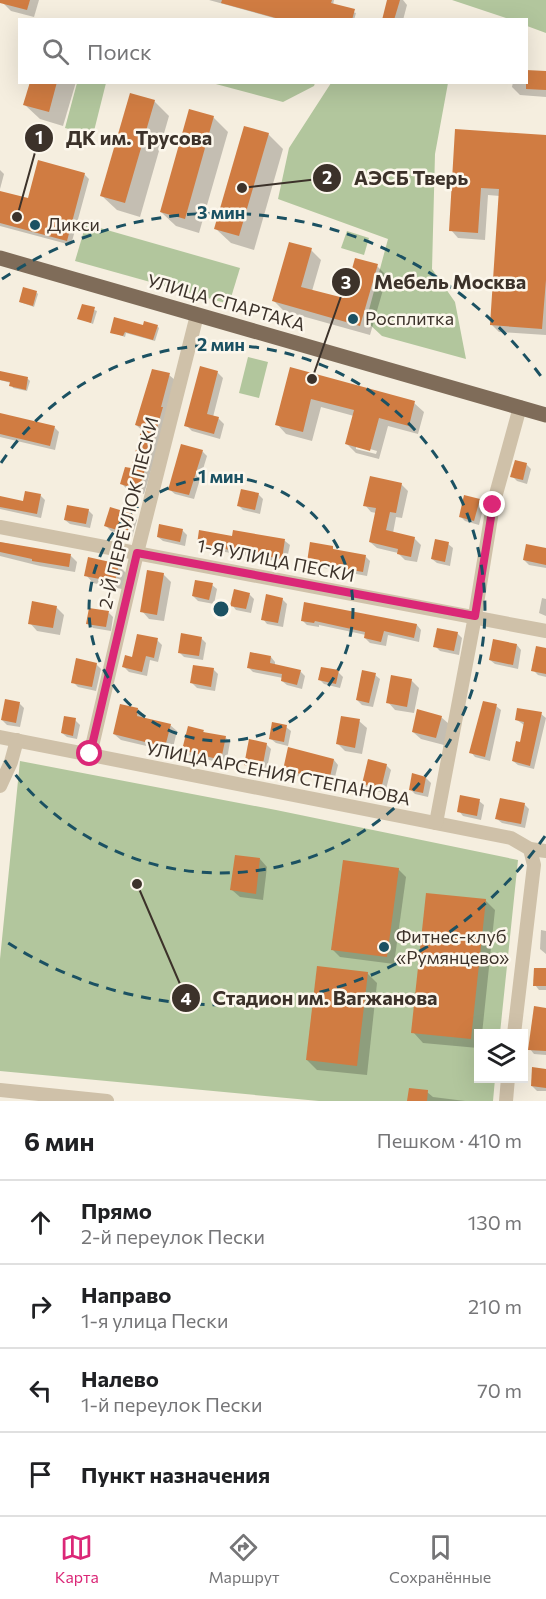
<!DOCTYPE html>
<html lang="ru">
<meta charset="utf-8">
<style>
:root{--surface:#fff;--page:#f2f2f2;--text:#202124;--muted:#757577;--line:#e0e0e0;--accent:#db2777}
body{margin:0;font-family:Commissioner,sans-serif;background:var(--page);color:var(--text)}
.controls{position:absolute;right:18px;bottom:18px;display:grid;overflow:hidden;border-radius:0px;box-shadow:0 6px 24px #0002}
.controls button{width:54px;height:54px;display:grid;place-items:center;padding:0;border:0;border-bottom:2px solid var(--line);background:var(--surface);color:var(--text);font:30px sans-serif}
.stop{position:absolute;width:18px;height:18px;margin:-14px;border:4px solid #db2777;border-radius:50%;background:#fff}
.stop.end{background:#db2777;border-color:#fff;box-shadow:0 2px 6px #0008}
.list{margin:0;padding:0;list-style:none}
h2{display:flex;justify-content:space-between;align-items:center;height:78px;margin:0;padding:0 24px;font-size:26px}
h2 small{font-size:20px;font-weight:400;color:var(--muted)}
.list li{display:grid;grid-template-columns:39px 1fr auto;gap:18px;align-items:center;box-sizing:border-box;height:84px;padding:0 24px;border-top:2px solid var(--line)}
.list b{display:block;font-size:22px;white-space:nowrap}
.list p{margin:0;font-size:20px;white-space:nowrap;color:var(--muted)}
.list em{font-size:20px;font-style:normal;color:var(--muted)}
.icon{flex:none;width:33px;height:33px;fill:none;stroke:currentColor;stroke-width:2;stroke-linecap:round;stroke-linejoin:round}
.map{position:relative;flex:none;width:546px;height:1101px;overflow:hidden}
.search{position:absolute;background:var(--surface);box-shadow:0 6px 24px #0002;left:18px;right:18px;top:18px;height:66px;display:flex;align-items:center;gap:15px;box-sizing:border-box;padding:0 21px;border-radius:0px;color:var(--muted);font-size:22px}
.sheet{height:414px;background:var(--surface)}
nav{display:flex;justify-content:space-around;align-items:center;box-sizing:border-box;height:84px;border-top:2px solid var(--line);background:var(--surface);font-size:16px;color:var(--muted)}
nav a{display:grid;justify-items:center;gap:3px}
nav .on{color:var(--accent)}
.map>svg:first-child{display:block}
</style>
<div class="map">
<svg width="546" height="1101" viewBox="0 0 546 1101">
<rect width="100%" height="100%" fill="#f5eedf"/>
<g fill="#b2c69d">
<polygon points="452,0 546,0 546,33 527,26 526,20 509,19"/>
<polygon points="77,83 106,83 93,135 65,128"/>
<polygon points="212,83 315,83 314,86 283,102"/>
<polygon points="331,83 448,83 435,154 432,269 455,302 466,359 382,336 366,321 388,239 278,199 289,148"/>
<polygon points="86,224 240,268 229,304 75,261"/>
<polygon points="347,231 369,238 364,255 341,248"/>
<polygon points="248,357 268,362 259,398 239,393"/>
<polygon points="20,761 276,810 518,860 500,1033 478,1034 478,1078 495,1079 493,1101 319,1101 0,1071 0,959"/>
</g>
<g fill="#0003" fill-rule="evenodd">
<polygon points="4,0 39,0 34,17 11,11 3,3"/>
<polygon points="209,0 334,0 333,5 356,13 354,20 281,20"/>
<polygon points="389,0 403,0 407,5 403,20 383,20"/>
<polygon points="546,72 546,97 520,95 512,87 513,82 526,82"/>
<polygon points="32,82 76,82 63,126 40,119 25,105"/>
<polygon points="154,101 169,116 140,217 117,210 102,196"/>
<polygon points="213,117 228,132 199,233 176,226 161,212"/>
<polygon points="457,131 546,136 546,335 499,332 492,325 500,196 488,195 485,240 458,238 451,230"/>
<polygon points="268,134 283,149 254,250 231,243 216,229"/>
<polygon points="0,170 4,174 0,189"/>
<polygon points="84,174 89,179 71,245 0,226 0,193 29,200"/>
<polygon points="311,250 321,260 312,291 345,300 377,266 387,276 370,335 284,311 274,301"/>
<polygon points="36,292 38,294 34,307 20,302"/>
<polygon points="83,306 97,311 93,324 79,318"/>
<polygon points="157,326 159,328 155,341 126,333 125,337 111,332"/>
<path d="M291,369L414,403L424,412L418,434L388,426L379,459L356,453L347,444L354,416L321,407L312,441L286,434L277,424ZM356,445L377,451L376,454L356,449Z"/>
<polygon points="0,372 28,379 30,381 27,391 13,388 11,383 0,380"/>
<polygon points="217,372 223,378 213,417 218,418 224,424 220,439 192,431 186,425"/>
<polygon points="169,375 175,380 168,414 144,494 127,489 121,483 132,470 143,431 136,425"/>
<polygon points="0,414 54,427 59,432 55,450 0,437"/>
<polygon points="202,451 207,456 194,499 175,494 170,490"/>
<polygon points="526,464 531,469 527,484 517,481 512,476"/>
<polygon points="401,484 408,491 402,518 396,517 393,533 414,538 421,545 417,562 405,560 398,553 377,548 370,542 376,513 371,512 365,505"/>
<polygon points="258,494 263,499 260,514 243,510 238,505"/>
<polygon points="40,495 45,500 41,518 0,509 0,498 24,503"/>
<polygon points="479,501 484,505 479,525 465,521 460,516"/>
<polygon points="88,510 93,515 90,528 70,524 65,520"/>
<polygon points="132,516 137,520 132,537 111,531 106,526"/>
<polygon points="182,530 187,535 185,546 163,541 158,537"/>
<polygon points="233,538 285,541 290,545 286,563 203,548 198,543"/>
<polygon points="0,542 71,556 77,562 75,572 40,566 0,556"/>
<polygon points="448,544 453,548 450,566 437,563 432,559"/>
<polygon points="332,548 336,551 365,556 370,561 367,576 313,566 308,562"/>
<polygon points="546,549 546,568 529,565 524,560"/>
<polygon points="118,565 126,573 122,589 93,583 86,575"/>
<polygon points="163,574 171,582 164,621 149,619 142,611"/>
<polygon points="212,585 217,589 214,604 198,601 193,596"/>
<polygon points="249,594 254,599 251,613 236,610 232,605"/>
<polygon points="542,598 546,599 546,616 539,613"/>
<polygon points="282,599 287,604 283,627 267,624 263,619"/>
<polygon points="56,607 64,615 60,635 37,631 30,623"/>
<polygon points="109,613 113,617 111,631 93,628 88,623"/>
<polygon points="302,620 417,625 421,630 419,642 388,635 386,646 370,643 365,638 366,635 319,625 319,627 307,625"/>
<polygon points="457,633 462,638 459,655 440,651 435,646"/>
<polygon points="201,638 206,643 203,660 184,657 179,652"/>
<polygon points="157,640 162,645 158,662 150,660 147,676 129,672 124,667"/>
<polygon points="517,645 521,650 518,669 495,664 490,660"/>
<polygon points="546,650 546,677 538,675 533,670"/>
<polygon points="271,657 275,662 275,665 300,671 305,676 302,689 287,685 282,681 283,678 253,672 249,668"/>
<polygon points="96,664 101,669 96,691 78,687 73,682"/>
<polygon points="213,669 218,674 215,691 197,688 192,683"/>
<polygon points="338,672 343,677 340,688 324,684 320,680"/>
<polygon points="375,675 380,679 373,707 362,705 357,700"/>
<polygon points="411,680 419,688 414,713 395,710 388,702"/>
<polygon points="19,703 24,708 20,727 7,725 2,720"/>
<polygon points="496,706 501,710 490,761 475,757 471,752"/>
<polygon points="138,709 144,716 144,719 170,725 177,731 172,752 121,740 114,734"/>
<polygon points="541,714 546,718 534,769 518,765 513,761 521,743 524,725 517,720"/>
<polygon points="441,717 449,724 444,745 421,739 413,732"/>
<polygon points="75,720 80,725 77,739 67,737 62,733"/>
<polygon points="359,721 367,728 362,754 345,751 338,744"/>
<polygon points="286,727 291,731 288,746 276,743 271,739"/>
<polygon points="203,731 206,734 225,737 230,742 226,764 188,755 184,750"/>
<polygon points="266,744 271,749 266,773 251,770 246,765"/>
<polygon points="334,760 338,765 334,781 306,774 305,778 289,774 284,769"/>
<polygon points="386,765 391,770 385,793 368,789 363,784"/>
<polygon points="426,778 431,783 428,797 415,794 410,789"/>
<polygon points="479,801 484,805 481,820 463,816 459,811"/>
<polygon points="524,804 529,809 525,828 502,823 497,819"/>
<polygon points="260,859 267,867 263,900 240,897 232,890"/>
<polygon points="398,869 406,877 394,964 340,957 333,950"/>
<polygon points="485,900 495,910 482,1034 478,1034 478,1048 423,1043 413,1032"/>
<polygon points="541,930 546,931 546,954 540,949"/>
<polygon points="546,970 546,990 539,990 535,985"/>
<polygon points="367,973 377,983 367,1075 317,1070 307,1060"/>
<polygon points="546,1009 546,1055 534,1054 530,1049"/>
<polygon points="546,1070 546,1091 537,1091 532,1086"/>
<polygon points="427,1092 433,1097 465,1101 409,1101"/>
</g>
<g fill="#d07c42">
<polygon points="0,0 30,0 27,10 0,3"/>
<polygon points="222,0 332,0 331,3 355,9 352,20 283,20 221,3"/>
<polygon points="387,0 400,0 394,20 382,20"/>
<polygon points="526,70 546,71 546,90 526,89"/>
<polygon points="30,82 57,82 49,112 23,105"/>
<polygon points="130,93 155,100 125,203 100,196"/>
<polygon points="189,109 214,116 185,219 160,212"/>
<polygon points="244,126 269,133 239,236 214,229"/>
<polygon points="455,129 546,135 546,280 542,329 490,325 499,189 481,188 478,233 449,231"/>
<polygon points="38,160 85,173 67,241 0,223 0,191 28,198"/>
<polygon points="289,242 312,248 301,287 344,298 355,258 378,264 360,326 272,301"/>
<polygon points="23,287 37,291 33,306 19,302"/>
<polygon points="82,304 95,307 91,323 77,319"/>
<polygon points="114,317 143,325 144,321 158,325 153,340 125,332 123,336 110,333"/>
<polygon points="200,366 218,371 207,414 219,417 214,434 184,426"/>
<polygon points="290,367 415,401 409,426 379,418 370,451 345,444 354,410 311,399 303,432 275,425"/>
<polygon points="152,369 170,373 161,407 163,407 139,490 120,484 125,467 131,468 142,427 135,425"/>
<polygon points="0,371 28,377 26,390 9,386 10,382 0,380"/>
<polygon points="0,413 55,426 50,446 0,434"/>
<polygon points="181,444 203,450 189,495 168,490"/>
<polygon points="515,460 527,463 523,480 510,477"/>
<polygon points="370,476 402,483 396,513 390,512 386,530 415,537 411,557 397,554 398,549 369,542 376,508 363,506"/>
<polygon points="241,489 259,493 255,510 237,506"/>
<polygon points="25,491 41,494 37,514 0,507 0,496 23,501"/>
<polygon points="464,495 480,499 474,521 459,517"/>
<polygon points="67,505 89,509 86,524 64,520"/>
<polygon points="110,507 133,514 127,533 104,526"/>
<polygon points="159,524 183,529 180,542 157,537"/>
<polygon points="199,530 232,536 233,530 285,539 282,559 197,544"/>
<polygon points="435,539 449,542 445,562 431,559"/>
<polygon points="0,542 71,554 69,567 32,561 32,559 0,552"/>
<polygon points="310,542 333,546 333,549 366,555 363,572 307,562"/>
<polygon points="526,544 546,548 546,565 523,560"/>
<polygon points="88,557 119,564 115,582 84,576"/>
<polygon points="147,570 164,573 157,615 140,612"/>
<polygon points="195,580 213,583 209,600 192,596"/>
<polygon points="234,589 250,593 246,609 230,606"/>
<polygon points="266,594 283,598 278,623 261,620"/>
<polygon points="32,601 57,606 53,628 28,624"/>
<polygon points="304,602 417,624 414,638 384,631 381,642 364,638 365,632 315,621 314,623 301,621"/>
<polygon points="89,608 109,611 106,627 86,624"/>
<polygon points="437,628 458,632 454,651 433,647"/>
<polygon points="181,633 202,637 199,656 178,653"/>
<polygon points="137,634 158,638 154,658 146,656 142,672 122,667 125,655 132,657"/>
<polygon points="493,639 517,644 513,665 489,660"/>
<polygon points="536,646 546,648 546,674 531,671"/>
<polygon points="250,652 271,656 270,663 301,670 297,685 281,681 282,674 247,668"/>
<polygon points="76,658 97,663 92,687 71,683"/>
<polygon points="193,665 214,668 211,687 190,683"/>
<polygon points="321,667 339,670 336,684 318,680"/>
<polygon points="362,670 376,673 369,703 356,700"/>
<polygon points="391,675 412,679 407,707 386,703"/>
<polygon points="5,699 20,702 16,723 1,720"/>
<polygon points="483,701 497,704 485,757 469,753"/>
<polygon points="120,704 138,708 137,716 171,724 165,747 113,734"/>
<polygon points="517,708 542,712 530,766 512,761 516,741 520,742 524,722 515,720"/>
<polygon points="417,709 442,716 436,738 412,732"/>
<polygon points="64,716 76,718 73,736 61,733"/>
<polygon points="341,716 360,719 355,748 336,744"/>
<polygon points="272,722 287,725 284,742 269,739"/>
<polygon points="188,726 204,730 203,732 226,736 221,760 182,750"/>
<polygon points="249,739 267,743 262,769 244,765"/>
<polygon points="288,747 334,759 330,777 301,771 301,774 283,770"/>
<polygon points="368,759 387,764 381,789 362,784"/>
<polygon points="412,773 426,777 423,793 409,790"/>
<polygon points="460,795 480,799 477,816 457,812"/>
<polygon points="500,798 525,803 521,824 495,819"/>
<polygon points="235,855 260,858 256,894 230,890"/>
<polygon points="343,860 399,868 387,957 331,950"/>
<polygon points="426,893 486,899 471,1039 411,1033"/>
<polygon points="317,966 368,972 357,1066 306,1060"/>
<polygon points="534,968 546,968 546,986 533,986"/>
<polygon points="534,1006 546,1008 546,1051 528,1050"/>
<polygon points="532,1067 546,1069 546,1088 531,1086"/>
<polygon points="409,1088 428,1090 427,1101 407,1101"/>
</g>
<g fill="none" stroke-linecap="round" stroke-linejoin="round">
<g stroke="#cfc1a9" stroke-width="14">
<polyline points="0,527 546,631"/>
<polyline points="0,737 511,838 530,849 546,851"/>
<polyline points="90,755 137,553 197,315"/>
<polyline points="0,786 11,762 17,740"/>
<polyline points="436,823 475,616 493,505 520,407"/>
<polyline points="514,1034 534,865 530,849"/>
<polyline points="0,1090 107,1101"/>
<polyline points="506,1101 508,1078"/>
</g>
<polyline stroke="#7f6c59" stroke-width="15" points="0,258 546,415"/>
</g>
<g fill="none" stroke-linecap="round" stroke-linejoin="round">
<polyline stroke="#db2777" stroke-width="8" points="90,754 137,553 475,616 493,505"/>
</g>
<g fill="none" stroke="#1b5162" stroke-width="3" stroke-dasharray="10 8">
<circle cx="221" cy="609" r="132"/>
<path d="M1 463A264 264 0 1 1 1 755"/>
<path d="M545 836A396 396 0 0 1 2 939M2 279A396 396 0 0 1 545 382"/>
</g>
<g fill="#1b5162" stroke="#fcf7ec" stroke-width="2">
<circle cx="35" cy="225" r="6"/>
<circle cx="353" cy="319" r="6"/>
<circle cx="384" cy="947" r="6"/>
</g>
<g text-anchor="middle" stroke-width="5" stroke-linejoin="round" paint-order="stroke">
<g font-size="18" fill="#3c322a" stroke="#fcf7ec" text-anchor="start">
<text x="47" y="231">Дикси</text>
<text x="365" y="325">Росплитка</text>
<text x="396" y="943">Фитнес-клуб<tspan x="396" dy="21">«Румянцево»</tspan></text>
</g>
<g font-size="18" fill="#3c322a" stroke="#fcf7ec">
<text transform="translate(226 303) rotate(16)" y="6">УЛИЦА СПАРТАКА</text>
<text transform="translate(129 513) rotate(-76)" y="6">2-Й ПЕРЕУЛОК ПЕСКИ</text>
<text transform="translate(276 561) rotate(11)" y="6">1-Я УЛИЦА ПЕСКИ</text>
<text transform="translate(278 774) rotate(11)" y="6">УЛИЦА АРСЕНИЯ СТЕПАНОВА</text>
</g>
</g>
<circle cx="221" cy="609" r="9" fill="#1b5162" stroke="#fcf7ec" stroke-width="3"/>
<g font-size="18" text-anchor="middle" font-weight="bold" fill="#1b5162" stroke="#fcf7ec" stroke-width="5" stroke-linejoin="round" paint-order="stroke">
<text x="221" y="219">3 мин</text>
<text x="221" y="351">2 мин</text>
<text x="221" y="483">1 мин</text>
</g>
<path fill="none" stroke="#3c322a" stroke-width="2" d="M17 217L39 138M242 188L327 178M312 379L346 282M137 884L186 998"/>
<g fill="#3c322a" stroke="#fcf7ec" stroke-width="2">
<circle cx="17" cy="217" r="6"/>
<circle cx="242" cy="188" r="6"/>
<circle cx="312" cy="379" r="6"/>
<circle cx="137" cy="884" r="6"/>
<circle cx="39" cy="138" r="15"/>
<circle cx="327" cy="178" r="15"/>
<circle cx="346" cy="282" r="15"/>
<circle cx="186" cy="998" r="15"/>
</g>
<g font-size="18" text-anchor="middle" font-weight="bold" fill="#fff">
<text x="39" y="144">1</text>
<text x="327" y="184">2</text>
<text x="346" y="289">3</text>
<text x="186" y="1005">4</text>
</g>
<g font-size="20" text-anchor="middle" font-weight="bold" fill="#3c322a" stroke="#fcf7ec" stroke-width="5" stroke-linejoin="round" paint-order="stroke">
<text x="139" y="145">ДК им. Трусова</text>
<text x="411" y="185">АЭСБ Тверь</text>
<text x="450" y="289">Мебель Москва</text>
<text x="325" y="1005">Стадион им. Вагжанова</text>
</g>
</svg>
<div class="controls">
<button><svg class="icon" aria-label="layers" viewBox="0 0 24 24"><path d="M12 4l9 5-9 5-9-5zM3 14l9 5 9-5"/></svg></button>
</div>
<div class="stop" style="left:90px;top:754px"></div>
<div class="stop end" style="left:493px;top:505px"></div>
<div class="search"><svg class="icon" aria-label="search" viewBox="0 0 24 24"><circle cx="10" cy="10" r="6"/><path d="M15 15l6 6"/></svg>Поиск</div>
</div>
<section class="sheet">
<h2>6 мин<small>Пешком · 410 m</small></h2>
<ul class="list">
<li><svg class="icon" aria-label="ahead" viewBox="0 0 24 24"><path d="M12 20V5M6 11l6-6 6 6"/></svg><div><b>Прямо</b><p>2-й переулок Пески</p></div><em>130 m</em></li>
<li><svg class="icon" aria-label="right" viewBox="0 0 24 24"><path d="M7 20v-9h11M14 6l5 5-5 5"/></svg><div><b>Направо</b><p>1-я улица Пески</p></div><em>210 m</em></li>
<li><svg class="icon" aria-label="left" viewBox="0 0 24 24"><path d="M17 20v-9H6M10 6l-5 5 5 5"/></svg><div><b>Налево</b><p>1-й переулок Пески</p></div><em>70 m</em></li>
<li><svg class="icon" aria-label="arrive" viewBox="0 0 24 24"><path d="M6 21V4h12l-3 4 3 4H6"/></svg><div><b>Пункт назначения</b></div></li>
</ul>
</section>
<nav>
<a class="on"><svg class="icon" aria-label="map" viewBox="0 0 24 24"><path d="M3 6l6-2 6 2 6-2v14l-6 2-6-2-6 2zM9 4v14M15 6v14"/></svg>Карта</a>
<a><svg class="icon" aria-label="directions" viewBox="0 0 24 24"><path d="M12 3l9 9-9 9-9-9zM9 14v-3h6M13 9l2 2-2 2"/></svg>Маршрут</a>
<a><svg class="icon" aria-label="saved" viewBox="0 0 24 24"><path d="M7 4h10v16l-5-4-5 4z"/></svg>Сохранённые</a>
</nav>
